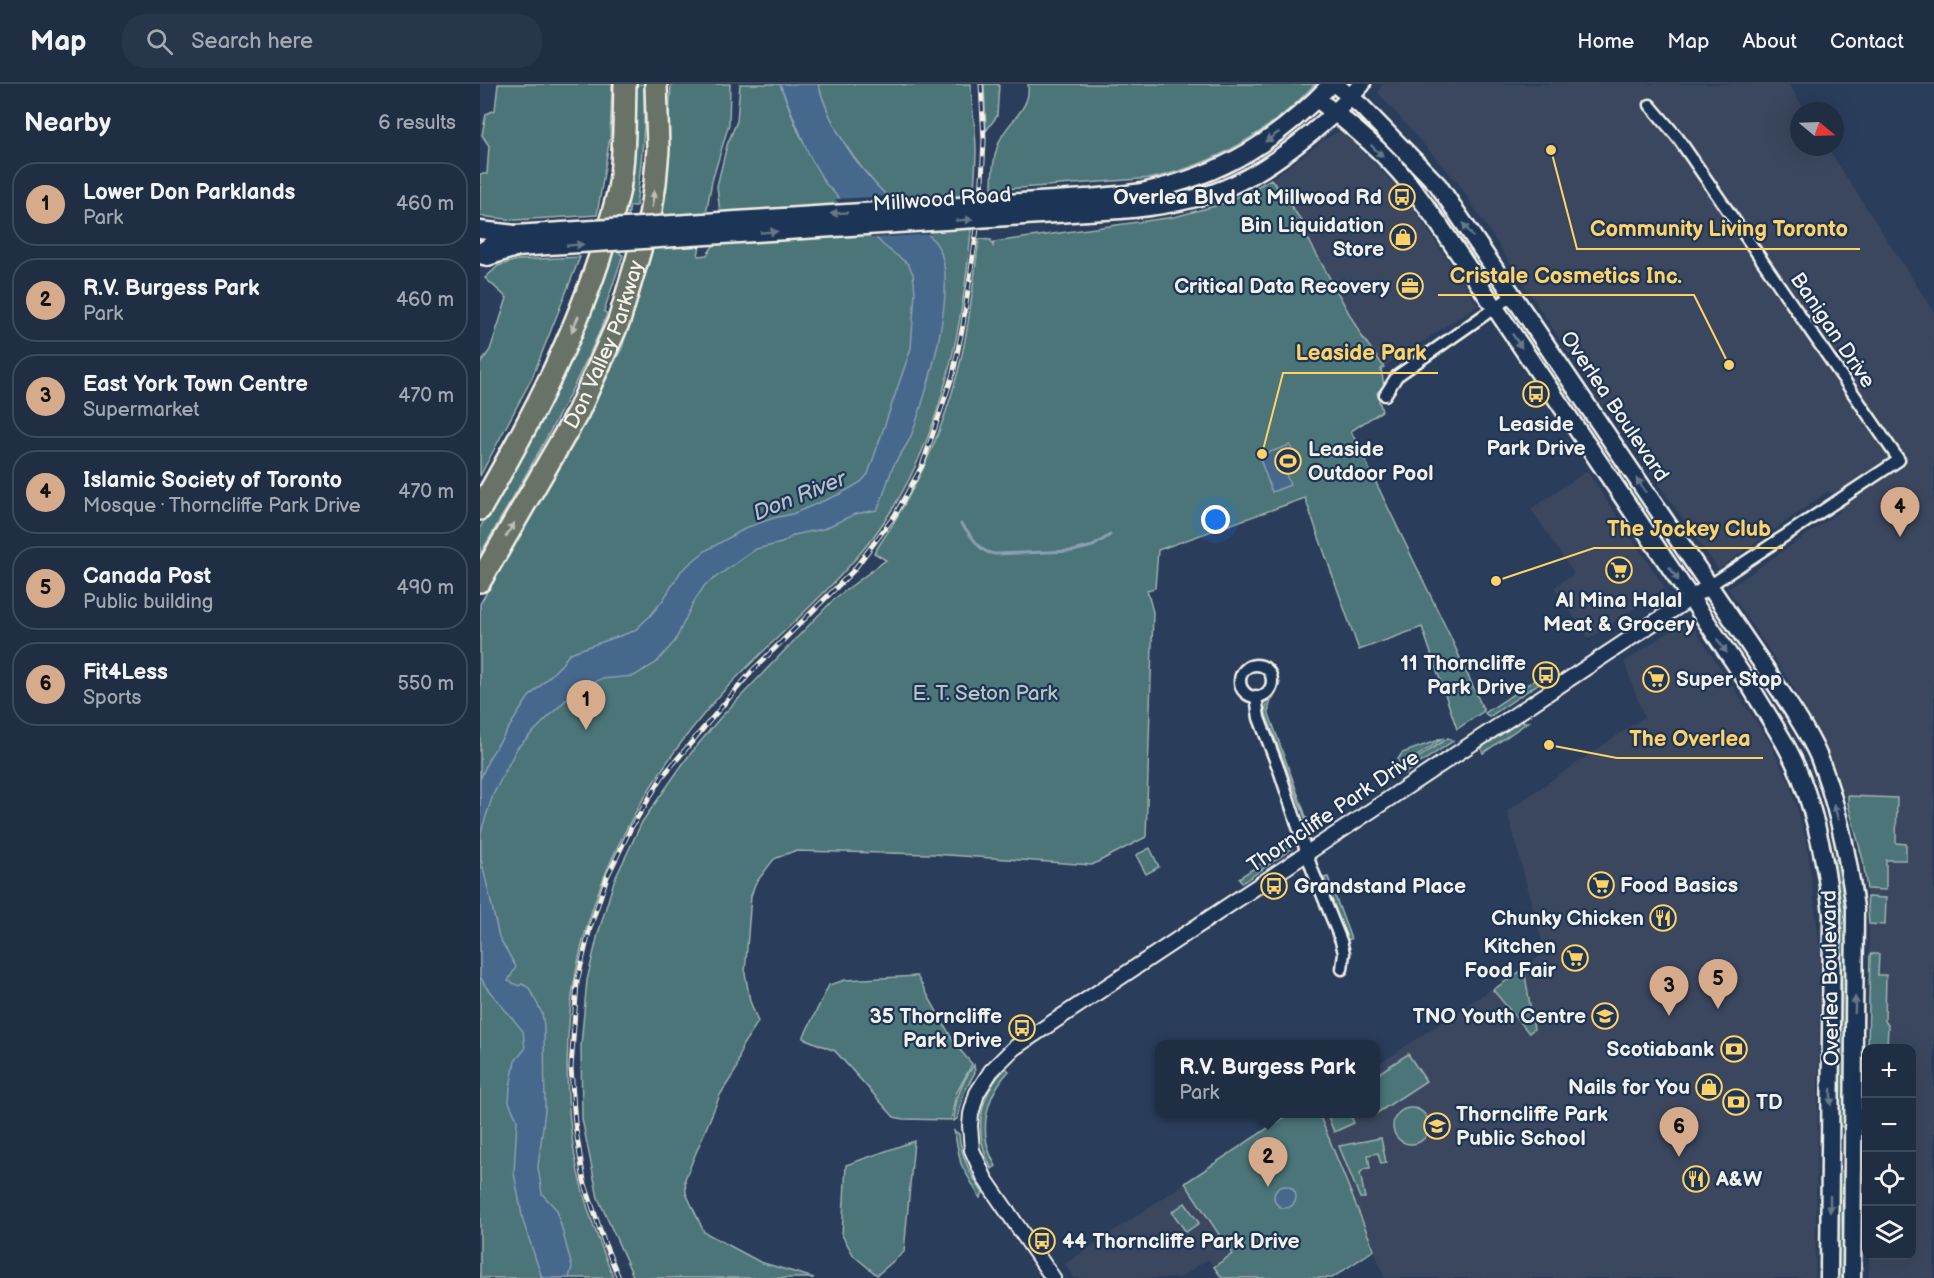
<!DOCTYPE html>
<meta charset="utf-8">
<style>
:root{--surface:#202e44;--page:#28364b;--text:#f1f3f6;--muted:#a2a8b2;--line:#3d4a5d;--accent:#d6ab8b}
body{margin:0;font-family:"Balsamiq Sans",sans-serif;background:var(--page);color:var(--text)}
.controls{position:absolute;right:18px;bottom:18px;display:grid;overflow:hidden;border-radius:12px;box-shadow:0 6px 24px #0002}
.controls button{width:54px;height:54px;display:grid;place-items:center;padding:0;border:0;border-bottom:2px solid var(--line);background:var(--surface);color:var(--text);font:30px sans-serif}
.compass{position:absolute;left:1310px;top:18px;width:54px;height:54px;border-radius:50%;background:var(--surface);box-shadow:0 6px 24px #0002;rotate:109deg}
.you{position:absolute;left:736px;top:436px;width:21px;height:21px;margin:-15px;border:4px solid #fff;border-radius:50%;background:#1a73e8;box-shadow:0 0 0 9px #1a73e833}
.badge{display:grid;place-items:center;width:39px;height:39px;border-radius:50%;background:var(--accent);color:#111;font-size:20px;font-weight:700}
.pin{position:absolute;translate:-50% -50px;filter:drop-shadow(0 2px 3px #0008)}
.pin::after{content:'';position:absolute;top:32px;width:21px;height:18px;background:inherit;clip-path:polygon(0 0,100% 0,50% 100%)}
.popup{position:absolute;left:675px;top:956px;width:225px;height:78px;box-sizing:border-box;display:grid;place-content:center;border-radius:12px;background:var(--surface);filter:drop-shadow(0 2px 4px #0005);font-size:20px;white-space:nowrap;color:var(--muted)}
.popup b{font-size:22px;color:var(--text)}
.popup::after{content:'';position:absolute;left:50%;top:100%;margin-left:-12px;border:12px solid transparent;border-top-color:var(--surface)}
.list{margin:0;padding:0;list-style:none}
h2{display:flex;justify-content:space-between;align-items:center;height:78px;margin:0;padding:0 24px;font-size:26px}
h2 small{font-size:20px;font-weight:400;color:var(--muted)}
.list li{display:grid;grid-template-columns:39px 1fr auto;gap:18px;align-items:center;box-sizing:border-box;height:84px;margin:0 12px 12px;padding:0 12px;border:2px solid var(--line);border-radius:24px}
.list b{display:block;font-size:22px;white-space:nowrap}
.list p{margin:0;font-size:20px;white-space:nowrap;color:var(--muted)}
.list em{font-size:20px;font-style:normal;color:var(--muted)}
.icon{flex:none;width:33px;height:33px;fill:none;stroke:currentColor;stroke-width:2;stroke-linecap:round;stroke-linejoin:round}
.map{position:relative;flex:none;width:1454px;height:1194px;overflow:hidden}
header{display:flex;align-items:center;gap:36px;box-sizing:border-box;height:84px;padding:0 30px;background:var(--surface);border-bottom:2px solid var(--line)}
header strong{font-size:28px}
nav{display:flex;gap:33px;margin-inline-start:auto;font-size:21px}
.search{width:420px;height:54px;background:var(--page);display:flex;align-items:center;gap:15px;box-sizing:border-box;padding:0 21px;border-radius:24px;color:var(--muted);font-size:22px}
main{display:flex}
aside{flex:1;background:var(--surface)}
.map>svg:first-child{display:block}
</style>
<header>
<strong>Map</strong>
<div class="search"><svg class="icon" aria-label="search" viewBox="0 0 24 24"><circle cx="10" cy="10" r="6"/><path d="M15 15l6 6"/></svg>Search here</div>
<nav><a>Home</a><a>Map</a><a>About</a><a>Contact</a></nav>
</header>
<main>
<aside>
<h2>Nearby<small>6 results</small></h2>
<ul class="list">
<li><span class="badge">1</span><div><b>Lower Don Parklands</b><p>Park</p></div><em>460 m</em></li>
<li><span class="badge">2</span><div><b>R.V. Burgess Park</b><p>Park</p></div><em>460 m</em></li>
<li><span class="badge">3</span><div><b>East York Town Centre</b><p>Supermarket</p></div><em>470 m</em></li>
<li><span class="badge">4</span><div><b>Islamic Society of Toronto</b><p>Mosque · Thorncliffe Park Drive</p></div><em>470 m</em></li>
<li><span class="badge">5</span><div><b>Canada Post</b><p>Public building</p></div><em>490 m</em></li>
<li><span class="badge">6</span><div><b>Fit4Less</b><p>Sports</p></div><em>550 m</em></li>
</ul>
</aside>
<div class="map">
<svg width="1454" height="1194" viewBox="0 0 1454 1194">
<rect width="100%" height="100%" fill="#2a3d5b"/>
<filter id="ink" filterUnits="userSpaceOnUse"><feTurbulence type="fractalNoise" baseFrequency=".0167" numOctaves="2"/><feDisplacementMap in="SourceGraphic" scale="12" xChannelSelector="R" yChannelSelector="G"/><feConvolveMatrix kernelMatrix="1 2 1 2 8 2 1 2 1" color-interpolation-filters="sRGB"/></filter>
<g filter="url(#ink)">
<g fill="#3a475f">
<polygon points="902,0 1309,0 1325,27 1319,27 1319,63 1347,63 1454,228 1454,1194 1389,1194 1389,1172 1432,1172 1432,964 1388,964 1389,840 1383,776 1372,732 1350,673 1314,604 1248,505 1361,427 1349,407 1238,485 1116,311 978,99 898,9"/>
<polygon points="857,48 865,49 922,108 998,221 904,283 881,251 826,151 830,148 791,95 848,53"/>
<polygon points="1107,387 1185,504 1109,555 1074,503 1094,490 1051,425"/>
<polygon points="1206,536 1209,537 1287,654 1310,700 1327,760 1340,865 1335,1194 905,1194 839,1030 896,1030 896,982 1065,869 1027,727 1164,633 1144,578"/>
<polygon points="705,1099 754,1169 734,1183 728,1175 700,1194 594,1194 585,1180"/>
</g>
<g fill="#4b7478" stroke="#a0b2b0" stroke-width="1.5">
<polygon points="18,0 132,0 130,53 117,131 35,136 0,132 0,90 7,90 9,62 2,51 6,30 15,26"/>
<path d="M154,0H164C166,41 161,82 156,122H150L140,170L143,171L124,227L127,230C92,314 46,391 0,470V444L89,280L123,194Z"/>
<path d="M191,0H250L249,40L232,97L218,172L227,171L237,156L240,129L237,102L247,61L257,37L260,0H300L318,47L336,81L407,113C375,79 351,46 338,0H491C491,22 496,44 496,66C496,84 494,102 493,119C487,219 468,332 416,419C372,494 299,547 241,610C128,737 69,883 92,1054C98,1103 115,1149 134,1194H0V520L54,425L86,374L142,264L170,175L181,126L187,71Z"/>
<polygon points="504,0 519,0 517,32 506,47"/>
<path d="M548,0H835C792,47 735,80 673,94L512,106C512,89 513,69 521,54C531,34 551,25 548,0Z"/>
<path d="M791,95L830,148L826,151L881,251L904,283L901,285L904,301L897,309L902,327L871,347L971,554L1004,627L977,645L942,543L879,566L825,414L678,466L675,504L667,506L673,528L666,753L612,781L453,770L314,767L294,775L275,800L271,812L265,889L270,917L278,938L262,962L256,986L240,1011L205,1095L206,1109L224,1148L280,1178L334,1194H154L118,1114L102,1035L101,961L107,896L118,850L134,797L162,738L207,674L239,635L354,515L406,476L394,469C432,414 460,356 477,291C489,247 493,201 499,155L511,156L513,162L514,158L694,133L735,122L764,110Z"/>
<polygon points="100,173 52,294 0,392 0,280 10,266 27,214 5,194 18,182 37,176"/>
<polygon points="1065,589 1068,593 1009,633 1005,629"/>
<path d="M798,598H800C798,611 787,616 789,630L829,741L828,742L786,630C784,616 795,611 798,598Z"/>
<polygon points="1040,638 1048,638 1003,669 1001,664"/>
<polygon points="964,654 921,683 918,675 922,669"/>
<polygon points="968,654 973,657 924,690 922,685"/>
<polygon points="1368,712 1417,714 1416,759 1426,760 1426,776 1406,776 1406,806 1387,805 1383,776 1368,720"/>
<polygon points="809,761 812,764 809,767 762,799 759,794"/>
<polygon points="670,764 679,783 666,790 656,771"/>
<polygon points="1356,775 1359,775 1370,821 1366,1043 1364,1044 1359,1041 1362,898 1358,829 1352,781"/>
<polygon points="848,793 871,855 867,856 844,794"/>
<polygon points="1387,813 1406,814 1405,841 1389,840"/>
<polygon points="1390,870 1399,870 1398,891 1406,891 1405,937 1408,941 1407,964 1388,964"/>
<polygon points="1044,885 1054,945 1049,949 1013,906"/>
<polygon points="437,892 475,960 492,980 476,1010 471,1036 423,1035 414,1033 355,967 323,954 349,901 365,896"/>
<polygon points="928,970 946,997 894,1031 893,1030 896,1030 896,991"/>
<path d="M494,981L495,988L484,1009L478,1034L474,1037C474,1017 482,998 494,981Z"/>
<path d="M526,984L529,987C505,1013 497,1050 516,1082L512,1085C493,1050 498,1012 526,984Z"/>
<circle cx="931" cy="1042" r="18"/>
<polygon points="809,1030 839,1030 894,1166 852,1194 742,1194 734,1183 752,1170 743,1155 744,1154 740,1152 705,1099"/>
<polygon points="847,1030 870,1030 874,1039 854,1048"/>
<path d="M474,1047L479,1050C481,1073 491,1091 503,1109L500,1114L481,1080Z"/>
<polygon points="901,1054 906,1079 901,1080 898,1069 888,1071 890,1084 884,1085 880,1089 885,1114 880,1114 859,1062"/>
<polygon points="434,1057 424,1168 397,1191 374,1172 362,1151 366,1081"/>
<polygon points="1357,1083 1363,1088 1362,1137 1365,1194 1353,1194"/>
<polygon points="705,1119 719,1139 706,1148 692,1128"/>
</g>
<g fill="#45688c" stroke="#8b9fb1" stroke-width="1.5">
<path d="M300,0H338C351,45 376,82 409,114C424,129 442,142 455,158C483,193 446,313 431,352C427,362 420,370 415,379C407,394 405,411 397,426L375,430L343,445L314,451L302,459L276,465L225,501L213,519L195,557L176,579L154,592L121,595L96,606L37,664L13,711L1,748V775L19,853L36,883L28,897L39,902L42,900L49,904L62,929L64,942L65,1026L58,1083L62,1110L77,1126L92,1183L89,1194H62L43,1137L34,1089L37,1036L29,1018L30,1003L35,977L45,965L43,947L6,903L0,892V696L9,674L48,614L82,580L90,569L154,547L170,532L183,516L201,487L225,467L268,443L294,434L312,430L360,410L381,398L388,390L431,264L435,208L433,190L428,180L403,161L345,99L329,71Z"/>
<polygon points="810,361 816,377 803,382 810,401 792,408 779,372"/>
<circle cx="805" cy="1113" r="11"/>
</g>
<polygon fill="#2a3d5b" points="411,112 451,150 392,154 355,115"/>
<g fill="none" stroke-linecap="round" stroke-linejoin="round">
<g stroke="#8b9fb1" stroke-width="3">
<polyline points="423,0 437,0"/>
<path d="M481,440C493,451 498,469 515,470L593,467L613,462L630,451"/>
</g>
<g stroke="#f4f1e8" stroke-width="15">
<g id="minor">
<polyline points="1170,21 1198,54 1419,376 1229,502"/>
<polyline points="905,311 917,292 1033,211"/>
<circle cx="776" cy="597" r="16"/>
<polyline points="776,612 779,634 799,686 832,785 861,857 864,869 862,885"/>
</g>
</g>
<g stroke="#f4f1e8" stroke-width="18">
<g id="tertiary">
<polyline points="0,167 14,158 33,150"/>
<polyline points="573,1194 505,1095 492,1066 490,1042 491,1030 497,1009 511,987 534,964 1229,502"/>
</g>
</g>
<g stroke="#f4f1e8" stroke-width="21">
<g id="secondary">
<path d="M855,0L881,22L958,101L1285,584C1303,612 1324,640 1338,671C1358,720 1368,772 1375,824L1372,1194"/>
<path d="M837,15C869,39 902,66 927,97C938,111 948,125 958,139L1272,605C1289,634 1309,662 1321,694C1338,738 1346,783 1352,829L1349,1194"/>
<path d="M606,114C626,112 647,111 666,107C743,91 798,56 851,0"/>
<path d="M607,128C647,126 687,123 726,111C779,96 846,42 882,0"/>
<polyline points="0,146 35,150"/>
<polyline points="0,171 8,173 36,164"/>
</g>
</g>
<g stroke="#f4f1e8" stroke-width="26">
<g id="motorway">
<path d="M0,425C46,345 90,263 119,175C126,151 134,129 139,105C145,71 144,34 145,0"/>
<path id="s1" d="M0,497L98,328L139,237L170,132L175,99L178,65L176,0"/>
</g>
</g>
<use href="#minor" stroke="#1d3557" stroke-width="10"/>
<use href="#tertiary" stroke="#1d3557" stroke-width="14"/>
<use href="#secondary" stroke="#1d3557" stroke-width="16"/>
<use href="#motorway" stroke="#697266" stroke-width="21"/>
<g stroke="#f4f1e8" stroke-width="5">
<polyline id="rail" points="139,1194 124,1158 104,1097 95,1040 91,984 97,898 110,844 127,793 151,744 182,693 272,587 373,487 415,431 442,382 473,290 483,241 501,117 504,56 501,0"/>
</g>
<use href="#rail" stroke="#1d3557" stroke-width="3" stroke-dasharray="9" stroke-linecap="butt"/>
<g stroke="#f4f1e8" stroke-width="21" stroke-linecap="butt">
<g id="secondary-bridge">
<polyline points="35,150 606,114"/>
<polyline points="36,164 607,128"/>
</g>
</g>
<use href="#secondary-bridge" stroke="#1d3557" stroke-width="16"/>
</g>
<defs><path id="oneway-solid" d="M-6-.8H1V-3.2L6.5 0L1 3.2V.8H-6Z" transform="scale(1.5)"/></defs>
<g fill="#68778a">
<use href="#oneway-solid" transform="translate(792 53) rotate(145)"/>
<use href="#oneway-solid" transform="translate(897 67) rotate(44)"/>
<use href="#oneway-solid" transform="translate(359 129) rotate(176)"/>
<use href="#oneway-solid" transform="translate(484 136) rotate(-4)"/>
<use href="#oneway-solid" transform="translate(988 146) rotate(-125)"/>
<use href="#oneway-solid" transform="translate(289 148) rotate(-4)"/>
<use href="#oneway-solid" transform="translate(95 161) rotate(-4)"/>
<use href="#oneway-solid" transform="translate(1037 257) rotate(56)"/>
<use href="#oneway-solid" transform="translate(1161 401) rotate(-124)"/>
<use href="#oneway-solid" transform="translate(1194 490) rotate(56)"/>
<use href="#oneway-solid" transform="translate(1242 562) rotate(55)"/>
<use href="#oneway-solid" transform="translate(1356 728) rotate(-106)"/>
<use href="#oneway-solid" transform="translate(1375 921) rotate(-89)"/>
<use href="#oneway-solid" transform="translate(1351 1013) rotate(91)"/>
<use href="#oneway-solid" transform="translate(1350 1120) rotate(90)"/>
</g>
<g fill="#bcbeb4">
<use href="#oneway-solid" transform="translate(173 115) rotate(-81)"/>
<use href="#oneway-solid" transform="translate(95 240) rotate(114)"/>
<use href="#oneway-solid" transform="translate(30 446) rotate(-59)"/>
</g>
</g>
<defs>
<g id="bus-ring" transform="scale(1.35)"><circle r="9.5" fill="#1d3557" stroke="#ffd166" stroke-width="1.5"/><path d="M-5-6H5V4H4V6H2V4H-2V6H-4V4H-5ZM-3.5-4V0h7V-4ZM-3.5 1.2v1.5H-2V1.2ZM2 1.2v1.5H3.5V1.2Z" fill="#ffd166"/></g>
<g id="shop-ring" transform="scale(1.35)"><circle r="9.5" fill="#1d3557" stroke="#ffd166" stroke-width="1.5"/><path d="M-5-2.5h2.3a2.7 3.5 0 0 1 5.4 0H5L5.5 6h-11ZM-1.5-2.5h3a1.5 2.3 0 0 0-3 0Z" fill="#ffd166"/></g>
<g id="office-ring" transform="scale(1.35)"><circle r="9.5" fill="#1d3557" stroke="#ffd166" stroke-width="1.5"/><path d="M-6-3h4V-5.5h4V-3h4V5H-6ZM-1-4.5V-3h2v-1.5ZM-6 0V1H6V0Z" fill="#ffd166"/></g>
<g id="stadium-ring" transform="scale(1.35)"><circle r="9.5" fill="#1d3557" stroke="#ffd166" stroke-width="1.5"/><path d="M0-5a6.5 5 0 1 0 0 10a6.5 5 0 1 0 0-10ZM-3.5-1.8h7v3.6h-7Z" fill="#ffd166"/></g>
<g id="supermarket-ring" transform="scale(1.35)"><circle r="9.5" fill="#1d3557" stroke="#ffd166" stroke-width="1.5"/><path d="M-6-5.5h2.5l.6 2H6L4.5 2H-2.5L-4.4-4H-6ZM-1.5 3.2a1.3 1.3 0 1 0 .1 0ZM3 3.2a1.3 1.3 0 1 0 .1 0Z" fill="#ffd166"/></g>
<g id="restaurant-ring" transform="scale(1.35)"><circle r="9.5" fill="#1d3557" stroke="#ffd166" stroke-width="1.5"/><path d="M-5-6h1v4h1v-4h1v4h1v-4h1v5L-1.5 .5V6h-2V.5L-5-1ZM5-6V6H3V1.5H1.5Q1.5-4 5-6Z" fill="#ffd166"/></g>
<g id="school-ring" transform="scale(1.35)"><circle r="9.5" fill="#1d3557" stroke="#ffd166" stroke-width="1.5"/><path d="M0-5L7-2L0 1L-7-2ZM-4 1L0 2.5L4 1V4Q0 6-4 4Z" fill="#ffd166"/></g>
<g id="bank-ring" transform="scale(1.35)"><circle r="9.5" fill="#1d3557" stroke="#ffd166" stroke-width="1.5"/><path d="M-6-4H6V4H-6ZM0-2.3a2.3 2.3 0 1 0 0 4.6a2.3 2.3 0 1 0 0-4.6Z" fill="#ffd166"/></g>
</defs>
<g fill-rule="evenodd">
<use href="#bus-ring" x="922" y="113"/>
<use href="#shop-ring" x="923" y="153"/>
<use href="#office-ring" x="930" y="202"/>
<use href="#bus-ring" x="1056" y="310"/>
<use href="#stadium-ring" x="808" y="377"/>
<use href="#supermarket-ring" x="1139" y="486"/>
<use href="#bus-ring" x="1066" y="591"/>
<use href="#supermarket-ring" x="1176" y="595"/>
<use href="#supermarket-ring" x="1121" y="801"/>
<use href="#bus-ring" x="794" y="802"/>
<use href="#restaurant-ring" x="1183" y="834"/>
<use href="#supermarket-ring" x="1095" y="874"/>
<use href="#school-ring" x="1125" y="932"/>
<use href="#bus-ring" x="542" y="944"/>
<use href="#bank-ring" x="1254" y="965"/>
<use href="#shop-ring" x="1229" y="1003"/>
<use href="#bank-ring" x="1256" y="1018"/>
<use href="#school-ring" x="957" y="1042"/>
<use href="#restaurant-ring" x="1216" y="1095"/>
<use href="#bus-ring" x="562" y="1157"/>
</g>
<g text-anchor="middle" stroke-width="4.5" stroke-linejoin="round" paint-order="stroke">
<g font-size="21" font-weight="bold" fill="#f4f1e8" stroke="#1d3557" text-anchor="end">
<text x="902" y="120">Overlea Blvd at Millwood Rd</text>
<text x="904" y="148">Bin Liquidation<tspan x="904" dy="24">Store</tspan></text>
<text x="910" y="209">Critical Data Recovery</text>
<text x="1056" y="347" text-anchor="middle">Leaside<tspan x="1056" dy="24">Park Drive</tspan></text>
<text x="828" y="372" text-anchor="start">Leaside<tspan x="828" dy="24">Outdoor Pool</tspan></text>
<text x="1139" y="523" text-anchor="middle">Al Mina Halal<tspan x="1139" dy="24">Meat &amp; Grocery</tspan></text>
<text x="1046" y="586">11 Thorncliffe<tspan x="1046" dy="24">Park Drive</tspan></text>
<text x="1196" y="602" text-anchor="start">Super Stop</text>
<text x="1140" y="808" text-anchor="start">Food Basics</text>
<text x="814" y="809" text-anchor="start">Grandstand Place</text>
<text x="1164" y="841">Chunky Chicken</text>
<text x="1076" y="869">Kitchen<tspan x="1076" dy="24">Food Fair</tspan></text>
<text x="522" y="939">35 Thorncliffe<tspan x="522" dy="24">Park Drive</tspan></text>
<text x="1106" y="939">TNO Youth Centre</text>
<text x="1234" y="972">Scotiabank</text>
<text x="1210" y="1010">Nails for You</text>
<text x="1276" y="1025" text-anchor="start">TD</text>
<text x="976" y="1037" text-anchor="start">Thorncliffe Park<tspan x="976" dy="24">Public School</tspan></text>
<text x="1236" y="1102" text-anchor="start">A&amp;W</text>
<text x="582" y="1164" text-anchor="start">44 Thorncliffe Park Drive</text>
</g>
<g font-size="21" fill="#f4f1e8" stroke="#1d3557">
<text transform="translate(462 115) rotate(-4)" y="7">Millwood Road</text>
<text transform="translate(1353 246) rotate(56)" y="7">Banigan Drive</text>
<text dy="7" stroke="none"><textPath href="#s1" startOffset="268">Don Valley Parkway</textPath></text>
<text transform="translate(1135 322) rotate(56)" y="7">Overlea Boulevard</text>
<text transform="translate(853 727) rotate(-34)" y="7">Thorncliffe Park Drive</text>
<text transform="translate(1350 894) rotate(-91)" y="7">Overlea Boulevard</text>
</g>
<g font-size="21" fill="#b9c5c1" stroke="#1d3557">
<text x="505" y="616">E. T. Seton Park</text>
</g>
<g font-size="22" font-style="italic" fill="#b7c1c8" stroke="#1d3557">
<text transform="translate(319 411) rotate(-22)" y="8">Don River</text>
</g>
</g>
<path fill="none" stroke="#ffd166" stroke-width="2" d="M1071 66L1097 165H1380M1249 281L1214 211H958M782 370L803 289H958M1016 497L1114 464H1303M1069 661L1137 674H1283"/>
<g fill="#ffd166" stroke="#1d3557" stroke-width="2">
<circle cx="1071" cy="66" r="6"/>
<circle cx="1249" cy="281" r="6"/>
<circle cx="782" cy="370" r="6"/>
<circle cx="1016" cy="497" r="6"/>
<circle cx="1069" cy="661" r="6"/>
</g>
<g font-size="22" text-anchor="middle" font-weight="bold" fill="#ffd166" stroke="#1d3557" stroke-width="4.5" stroke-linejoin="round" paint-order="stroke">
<text x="1239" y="152">Community Living Toronto</text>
<text x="1086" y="199">Cristale Cosmetics Inc.</text>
<text x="881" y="276">Leaside Park</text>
<text x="1209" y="452">The Jockey Club</text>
<text x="1210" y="662">The Overlea</text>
</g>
</svg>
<div class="controls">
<button>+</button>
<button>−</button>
<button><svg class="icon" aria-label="locate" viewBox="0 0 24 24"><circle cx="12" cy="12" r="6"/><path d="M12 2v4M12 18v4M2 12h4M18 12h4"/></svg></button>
<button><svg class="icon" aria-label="layers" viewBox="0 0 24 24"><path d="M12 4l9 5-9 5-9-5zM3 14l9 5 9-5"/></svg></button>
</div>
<svg class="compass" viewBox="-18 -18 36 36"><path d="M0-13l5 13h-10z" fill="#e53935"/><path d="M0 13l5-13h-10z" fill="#a2a8b2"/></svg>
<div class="you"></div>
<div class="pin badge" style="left:106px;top:646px">1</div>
<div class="pin badge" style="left:788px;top:1103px">2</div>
<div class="popup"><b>R.V. Burgess Park</b>Park</div>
<div class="pin badge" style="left:1189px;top:932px">3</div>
<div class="pin badge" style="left:1420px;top:453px">4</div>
<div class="pin badge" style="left:1238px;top:925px">5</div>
<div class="pin badge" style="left:1199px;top:1073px">6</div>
</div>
</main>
